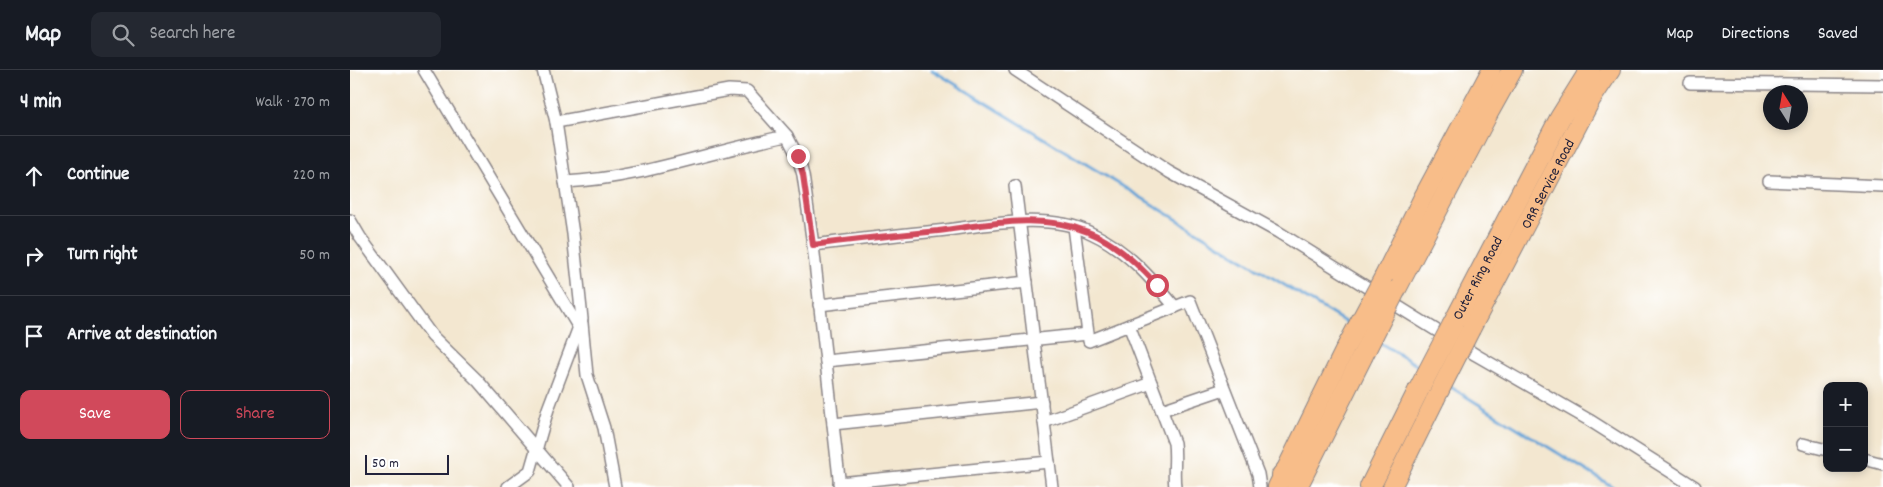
<!DOCTYPE html>
<meta charset="utf-8">
<style>
:root{--surface:#171b24;--page:#242831;--text:#f1f3f6;--muted:#9ea1a6;--line:#363941;--accent:#d1495b}
body{margin:0;font-family:Dekko,sans-serif;background:var(--page);color:var(--text)}
.controls{position:absolute;right:15px;bottom:15px;display:grid;overflow:hidden;border-radius:10px;box-shadow:0 2px 8px #0003}
.controls button{width:45px;height:45px;display:grid;place-items:center;padding:0;border:0;border-bottom:1px solid var(--line);background:var(--surface);color:var(--text);font:25px sans-serif}
.compass{position:absolute;left:1413px;top:15px;width:45px;height:45px;border-radius:50%;background:var(--surface);box-shadow:0 2px 8px #0003;rotate:349deg}
.scale{position:absolute;left:15px;bottom:12px;width:84px;box-sizing:border-box;padding-left:5px;border:2px solid #22223b;border-top:0;font-size:14px;line-height:18px;white-space:nowrap;color:#22223b;-webkit-text-stroke:4px #fff;paint-order:stroke}
.stop{position:absolute;width:15px;height:15px;margin:-11px;border:4px solid #d1495b;border-radius:50%;background:#fff}
.stop.end{background:#d1495b;border-color:#fff;box-shadow:0 1px 5px #0008}
.list{margin:0;padding:0;list-style:none}
h2{display:flex;justify-content:space-between;align-items:center;height:65px;margin:0;padding:0 20px;font-size:21px}
h2 small{font-size:16px;font-weight:400;color:var(--muted)}
.list li{display:grid;grid-template-columns:32px 1fr auto;gap:15px;align-items:center;box-sizing:border-box;height:80px;padding:0 20px;border-top:1px solid var(--line)}
.list b{display:block;font-size:19px;white-space:nowrap}
.list em{font-size:16px;font-style:normal;color:var(--muted)}
.actions{display:flex;gap:10px;padding:15px 20px}
.actions a{flex:1;padding:11px 0;border:1px solid var(--accent);border-radius:10px;text-align:center;font-size:18px;color:var(--accent)}
.actions .main{background:var(--accent);color:#fff}
.icon{flex:none;width:28px;height:28px;fill:none;stroke:currentColor;stroke-width:2;stroke-linecap:round;stroke-linejoin:round}
.map{position:relative;flex:none;width:1533px;height:417px;overflow:hidden}
header{display:flex;align-items:center;gap:30px;box-sizing:border-box;height:70px;padding:0 25px;background:var(--surface);border-bottom:1px solid var(--line)}
header strong{font-size:24px}
nav{display:flex;gap:28px;margin-inline-start:auto;font-size:18px}
.search{width:350px;height:45px;background:var(--page);display:flex;align-items:center;gap:12px;box-sizing:border-box;padding:0 18px;border-radius:10px;color:var(--muted);font-size:19px}
main{display:flex}
aside{flex:1;background:var(--surface)}
.map>svg:first-child{display:block}
</style>
<header>
<strong>Map</strong>
<div class="search"><svg class="icon" aria-label="search" viewBox="0 0 24 24"><circle cx="10" cy="10" r="6"/><path d="M15 15l6 6"/></svg>Search here</div>
<nav><a>Map</a><a>Directions</a><a>Saved</a></nav>
</header>
<main>
<aside>
<h2>4 min<small>Walk · 270 m</small></h2>
<ul class="list">
<li><svg class="icon" aria-label="ahead" viewBox="0 0 24 24"><path d="M12 20V5M6 11l6-6 6 6"/></svg><div><b>Continue</b></div><em>220 m</em></li>
<li><svg class="icon" aria-label="right" viewBox="0 0 24 24"><path d="M7 20v-9h11M14 6l5 5-5 5"/></svg><div><b>Turn right</b></div><em>50 m</em></li>
<li><svg class="icon" aria-label="arrive" viewBox="0 0 24 24"><path d="M6 21V4h12l-3 4 3 4H6"/></svg><div><b>Arrive at destination</b></div></li>
</ul>
<div class="actions"><a class="main">Save</a><a>Share</a></div>
</aside>
<div class="map">
<svg width="1533" height="417" viewBox="0 0 1533 417">
<rect width="100%" height="100%" fill="#fff"/>
<filter id="ink" filterUnits="userSpaceOnUse"><feTurbulence type="fractalNoise" baseFrequency=".02" numOctaves="2"/><feDisplacementMap in="SourceGraphic" scale="10" xChannelSelector="R" yChannelSelector="G"/><feConvolveMatrix kernelMatrix="1 2 1 2 8 2 1 2 1" color-interpolation-filters="sRGB"/></filter>
<filter id="wash" filterUnits="userSpaceOnUse"><feTurbulence type="fractalNoise" baseFrequency=".0096" numOctaves="4" result="noise"/><feDisplacementMap in="SourceGraphic" scale="20" xChannelSelector="R" yChannelSelector="G"/><feGaussianBlur stdDeviation="1.12" result="paint"/><feColorMatrix in="noise" values="0 0 0 0 0 0 0 0 0 0 0 0 0 0 0 0 0 1.4 0 .05"/><feComposite in="paint" operator="in"/></filter>
<g filter="url(#wash)">
<rect width="100%" height="100%" fill="#f3e7d0"/>
<g fill="none" stroke-linecap="round" stroke-linejoin="round">
<g stroke="#64a2d6" stroke-width="3">
<polyline points="582,0 1000,255"/>
<polyline points="1027,271 1073,299"/>
<polyline points="1099,316 1263,417"/>
</g>
</g>
</g>
<g filter="url(#ink)">
<g fill="none" stroke-linecap="round" stroke-linejoin="round">
<g stroke="#8a8486" stroke-width="14">
<g id="minor">
<polyline points="74,0 229,258"/>
<polyline points="665,0 819,102 928,162 1126,285 1239,350 1345,417"/>
<polyline points="1340,13 1533,15"/>
<polyline points="206,52 379,20 397,21 437,66"/>
<polyline points="1419,111 1533,116"/>
<path d="M215,112C290,109 364,80 437,66L448,87L453,105L463,175L490,417"/>
<polyline points="665,116 702,417"/>
<polyline points="0,150 10,167 82,266 128,311 219,417"/>
<polyline points="724,157 739,271 840,231 908,404 910,417"/>
<path d="M463,175C504,170 546,165 587,161C634,156 696,141 741,163C776,179 801,208 825,237"/>
<polyline points="469,235 677,212"/>
<polyline points="232,253 237,305 254,358 265,417"/>
<path d="M779,255L824,373C826,388 823,403 825,417"/>
<polyline points="476,291 738,264"/>
<polyline points="812,340 874,319"/>
<polyline points="694,352 801,313"/>
<polyline points="483,354 692,332"/>
<polyline points="1453,374 1477,380"/>
<polyline points="1514,389 1533,394"/>
<polyline points="489,413 699,392"/>
<polyline points="158,417 180,401 198,339 232,249 223,164 206,52 193,0"/>
</g>
</g>
<g stroke="#8a8486" stroke-width="20">
<g id="primary">
<polyline points="1034,206 1072,129 1141,0"/>
<path id="s1" d="M1121,259L1241,30L1261,0"/>
<polyline points="927,417 996,277"/>
<polyline points="1042,417 1085,330"/>
</g>
</g>
<g stroke="#8a8486" stroke-width="22">
<g id="motorway">
<polyline points="1045,221 1138,43 1162,0"/>
<path id="s2" d="M1103,254L1210,48L1240,0"/>
<polyline points="932,405 961,373"/>
<polyline points="947,417 1012,287"/>
<polyline points="1020,417 1068,321"/>
</g>
</g>
<use href="#minor" stroke="#fff" stroke-width="11"/>
<use href="#primary" stroke="#f8bd89" stroke-width="18"/>
<use href="#motorway" stroke="#f8bd89" stroke-width="20"/>
<g stroke="#8a8486" stroke-width="20" stroke-linecap="butt">
<g id="primary-bridge">
<polyline points="996,277 1034,206"/>
<polyline points="1085,330 1121,259"/>
</g>
</g>
<g stroke="#8a8486" stroke-width="22" stroke-linecap="butt">
<g id="motorway-bridge">
<polyline points="1012,287 1045,221"/>
<polyline points="1068,321 1103,254"/>
</g>
</g>
<use href="#primary-bridge" stroke="#f8bd89" stroke-width="18"/>
<use href="#motorway-bridge" stroke="#f8bd89" stroke-width="20"/>
</g>
</g>
<g fill="none" stroke-linecap="round" stroke-linejoin="round" filter="url(#ink)">
<path stroke="#d1495b" stroke-width="6" d="M448,86L453,105L463,175C504,169 546,165 588,161C636,155 691,142 738,162C765,172 788,194 807,215"/>
</g>
<g text-anchor="middle" stroke-width="4" stroke-linejoin="round" paint-order="stroke">
<g font-size="15" fill="#22223b" stroke="#fff">
<text dy="5" stroke="none"><textPath href="#s1" startOffset="164">ORR Service Road</textPath></text>
<text dy="5" stroke="none"><textPath href="#s2" startOffset="52">Outer Ring Road</textPath></text>
</g>
</g>
</svg>
<div class="controls">
<button>+</button>
<button>−</button>
</div>
<svg class="compass" viewBox="-18 -18 36 36"><path d="M0-13l5 13h-10z" fill="#e53935"/><path d="M0 13l5-13h-10z" fill="#9ea1a6"/></svg>
<div class="scale">50 m</div>
<div class="stop" style="left:807px;top:215px"></div>
<div class="stop end" style="left:448px;top:86px"></div>
</div>
</main>
